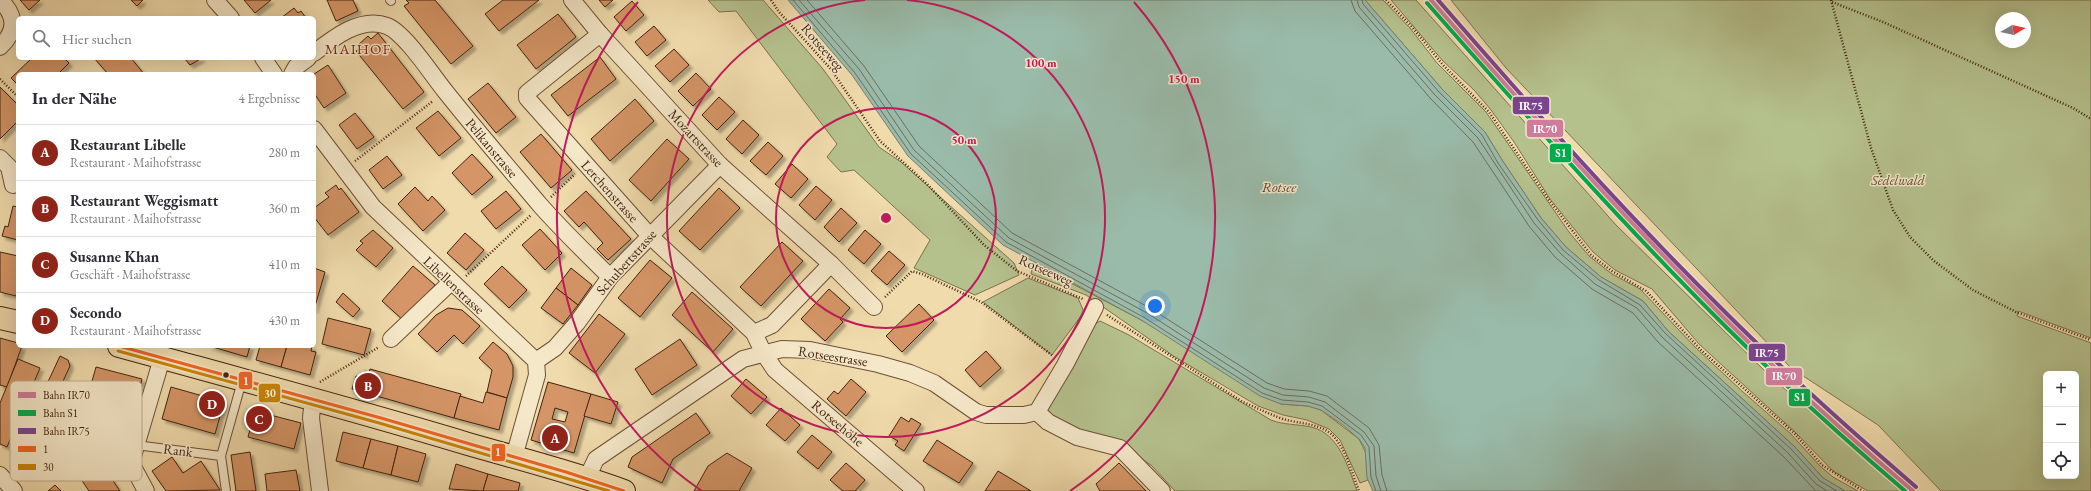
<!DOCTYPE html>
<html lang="de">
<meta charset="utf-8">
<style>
:root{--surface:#fff;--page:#f7f7f7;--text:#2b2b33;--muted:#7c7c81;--line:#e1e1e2;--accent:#8f2418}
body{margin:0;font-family:"EB Garamond",serif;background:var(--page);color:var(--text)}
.controls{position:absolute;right:12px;bottom:12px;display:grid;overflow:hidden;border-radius:6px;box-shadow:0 4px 16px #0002}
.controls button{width:36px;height:36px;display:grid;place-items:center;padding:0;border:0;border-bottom:1px solid var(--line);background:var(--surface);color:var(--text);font:20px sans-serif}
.compass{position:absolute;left:1995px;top:12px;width:36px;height:36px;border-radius:50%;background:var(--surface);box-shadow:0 4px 16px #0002;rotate:81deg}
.you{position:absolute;left:1155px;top:306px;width:14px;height:14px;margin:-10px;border:3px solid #fff;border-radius:50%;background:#1a73e8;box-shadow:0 0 0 6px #1a73e833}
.badge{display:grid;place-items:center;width:26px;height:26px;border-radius:50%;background:var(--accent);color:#fff;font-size:13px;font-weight:700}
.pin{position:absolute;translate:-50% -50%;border:2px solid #fff;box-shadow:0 1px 4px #0006}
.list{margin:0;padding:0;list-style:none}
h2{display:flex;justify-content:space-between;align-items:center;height:52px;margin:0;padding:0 16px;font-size:17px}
h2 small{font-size:13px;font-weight:400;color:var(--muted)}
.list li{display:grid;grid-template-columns:26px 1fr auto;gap:12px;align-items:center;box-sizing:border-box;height:56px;padding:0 16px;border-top:1px solid var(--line)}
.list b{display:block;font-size:15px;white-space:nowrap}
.list p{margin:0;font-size:13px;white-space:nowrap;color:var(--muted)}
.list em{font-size:13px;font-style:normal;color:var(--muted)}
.icon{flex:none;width:22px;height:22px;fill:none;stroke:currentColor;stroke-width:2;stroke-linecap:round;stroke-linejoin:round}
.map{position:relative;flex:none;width:2091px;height:491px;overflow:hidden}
.search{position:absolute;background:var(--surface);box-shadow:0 4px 16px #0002;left:16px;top:16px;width:300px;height:44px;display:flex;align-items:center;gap:10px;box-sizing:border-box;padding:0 14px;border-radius:6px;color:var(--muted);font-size:15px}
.panel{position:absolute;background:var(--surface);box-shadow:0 4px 16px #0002;left:16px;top:72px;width:300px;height:276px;border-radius:6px}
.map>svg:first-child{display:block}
</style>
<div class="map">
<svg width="2091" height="491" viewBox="0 0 2091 491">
<defs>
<filter id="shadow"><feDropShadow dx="3.5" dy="3.5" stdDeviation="1" flood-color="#0004"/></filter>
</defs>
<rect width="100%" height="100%" fill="#f0dbac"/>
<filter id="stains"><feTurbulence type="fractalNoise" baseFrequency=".005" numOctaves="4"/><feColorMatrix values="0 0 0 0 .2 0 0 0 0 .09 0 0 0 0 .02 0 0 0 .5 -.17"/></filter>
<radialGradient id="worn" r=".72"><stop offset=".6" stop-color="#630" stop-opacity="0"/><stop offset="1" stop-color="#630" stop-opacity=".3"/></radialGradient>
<g fill="#b5c18d" stroke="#7c724e" fill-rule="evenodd">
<polygon points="708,0 763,0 823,69 879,147 901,162 1014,263 1019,275 975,295 914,268 930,240 854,170 841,172 827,157 837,144 736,11 719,12"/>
<polygon points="1365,0 1383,0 1410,28 1437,63 1486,112 1569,232 1589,256 1612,274 1640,289 1696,348 1742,391 1790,433 1820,466 1833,477 1858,491 1845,491 1823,478 1795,447 1668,331 1643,301 1601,277 1566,247 1541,218 1502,160 1485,132 1442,89"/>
<polygon points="1391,0 1416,0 1616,225 1769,375 1900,491 1868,491 1833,471 1795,432 1699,344 1652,289 1615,270 1593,252 1550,199 1514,142 1491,110 1474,90 1443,61"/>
<path d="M1451,0H2091V338L2018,311L2017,316L2091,343V491H1941L1878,425L1791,368L1506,68ZM2001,18H2025V42H2001ZM2046,374H2076V476H2046Z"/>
<polygon points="1033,263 1143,321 1281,404 1308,406 1321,410 1359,439 1366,453 1368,480 1360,483 1340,440 1329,429 1307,420 1283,415 1258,406 1175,357 1086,295 1031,274"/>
<polygon points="1028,278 1078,298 1084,312 1052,355 983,302"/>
<path d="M1100,321L1129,335L1271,420C1284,425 1297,424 1311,427C1339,433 1348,467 1357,491H1175L1152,466L1131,451L1063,426L1047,412L1048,402L1095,324Z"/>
</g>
<polygon fill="#9abbaa" stroke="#777e6c" points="788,0 1365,0 1442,89 1485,132 1502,160 1541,218 1566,247 1601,277 1643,301 1668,331 1795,447 1823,478 1845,491 1373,491 1367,478 1365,448 1359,439 1343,425 1321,410 1308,406 1281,404 1260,396 1143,321 1003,245 908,156 852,75"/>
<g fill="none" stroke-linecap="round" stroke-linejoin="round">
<g stroke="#6e6e5c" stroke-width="1">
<polyline points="793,0 855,73 911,154 1006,242 1145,318 1262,393 1282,400 1308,402 1322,406 1361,435 1369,447 1371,477 1376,491"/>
<polyline points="799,0 859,69 914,150 1009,238 1147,313 1264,388 1283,395 1309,397 1325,402 1364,432 1374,446 1376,476 1381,491"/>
<polyline points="807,0 864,66 919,146 1012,233 1150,308 1267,383 1284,389 1309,391 1327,396 1369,428 1379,445 1382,475 1387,491"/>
<polyline points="1351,0 1355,11 1431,99 1473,142 1529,226 1555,257 1592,289 1633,313 1658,342 1784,457 1816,491"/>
<polyline points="1357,0 1359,7 1435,95 1478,138 1534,223 1560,253 1595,284 1637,308 1662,337 1788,453 1816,484 1827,491"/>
<polyline points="1362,0 1363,4 1439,92 1482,135 1498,163 1538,220 1563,250 1599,280 1640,305 1665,333 1792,450 1820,481 1837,491"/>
</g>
</g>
<g fill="#d59566" stroke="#43220f" fill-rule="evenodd" filter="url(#shadow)">
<polygon points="20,0 40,0 29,10"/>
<polygon points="131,0 143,0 137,6"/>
<polygon points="244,0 271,0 255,13"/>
<polygon points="327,0 353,0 358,11 336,21"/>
<polygon points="406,0 435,0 473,46 451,64 404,6 409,3"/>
<polygon points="503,0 539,0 499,31 485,14"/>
<polygon points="599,0 613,0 605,7"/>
<polygon points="632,1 644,15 626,31 614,17"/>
<polygon points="294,8 298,13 301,11 306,18 281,18"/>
<polygon points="558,14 576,37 536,69 517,45"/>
<polygon points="654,26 666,40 647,56 635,42"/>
<polygon points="378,33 424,92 403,109 356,51 360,48 358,45 368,36 371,39"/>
<polygon points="674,49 689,65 670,82 655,66"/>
<polygon points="600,57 616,79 568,116 551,95"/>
<polygon points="32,58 64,58 69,63 58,74 18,74 18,85 11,78"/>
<polygon points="94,58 131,58 144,74 108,74"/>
<polygon points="184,58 202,58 190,65"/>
<polygon points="328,65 346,93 324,108 314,93 314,74"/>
<polygon points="696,73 711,89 693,106 678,91"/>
<polygon points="488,83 516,117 496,133 468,99"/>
<polygon points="0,87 18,105 18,121 0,139"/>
<polygon points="719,97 735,112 717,130 702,115"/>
<polygon points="635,99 654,121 610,161 591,139"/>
<polygon points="438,111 461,138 439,156 416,128"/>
<polygon points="355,113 374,137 357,149 339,125"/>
<polygon points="743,120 759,135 742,154 726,139"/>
<polygon points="541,134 572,170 551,188 520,152"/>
<polygon points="667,139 689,159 651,201 629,180"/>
<polygon points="768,142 783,156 766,175 750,161"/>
<polygon points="472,154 493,177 472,195 452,173"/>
<polygon points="387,156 402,175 383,189 369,170"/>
<polygon points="792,164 808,179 791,198 775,184"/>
<polygon points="336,185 339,190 341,188 359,212 328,235 314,217 314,208 329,197 325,193"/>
<polygon points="816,186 832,200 815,220 799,205"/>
<polygon points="415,187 428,201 432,196 445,210 423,231 398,204"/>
<polygon points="719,188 740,208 700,250 679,231"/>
<polygon points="506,191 521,209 496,229 481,211"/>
<polygon points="586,191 631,239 608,260 597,249 603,243 584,222 579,227 564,211"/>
<polygon points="13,206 18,207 18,240 2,236 5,226 8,227"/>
<polygon points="841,208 857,223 839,242 824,227"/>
<polygon points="540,229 562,253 545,270 522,245"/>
<polygon points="373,230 393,248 376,267 356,250 363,243 360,241"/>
<polygon points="865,230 881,244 864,264 848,250"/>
<polygon points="465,233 484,250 466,270 447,253"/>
<polygon points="782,242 803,261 761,306 740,287"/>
<polygon points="889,251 905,265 887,285 871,271"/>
<polygon points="0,252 18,256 18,287 16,296 0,292"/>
<polygon points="650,260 672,278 640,317 618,298"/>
<polygon points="413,266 435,285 404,321 382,301"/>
<polygon points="502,266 527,290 509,308 484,284"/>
<polygon points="314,268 325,272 314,310"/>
<polygon points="571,268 592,285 578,305 556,288"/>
<polygon points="556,288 578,305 563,324 541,308"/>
<polygon points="829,289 850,308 840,319 843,322 825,341 801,319"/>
<polygon points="692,292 733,329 713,352 672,315"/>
<polygon points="343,293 360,309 353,317 336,302"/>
<polygon points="919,304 934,320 902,352 886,336"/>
<polygon points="448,308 462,310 480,326 463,344 454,335 437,352 418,334 436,315"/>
<polygon points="599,314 625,334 595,373 569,353"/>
<polygon points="328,318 371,329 364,355 322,344"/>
<polygon points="0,338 18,343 18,346 22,346 7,387 0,385"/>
<polygon points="680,339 697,365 652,395 635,369"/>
<polygon points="493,342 507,354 513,366 513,377 507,398 487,392 492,370 479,358"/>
<polygon points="209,346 250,346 247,357"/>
<polygon points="260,346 287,346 281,367 256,360"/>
<polygon points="287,346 312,346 311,351 316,352 310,375 281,367"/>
<polygon points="986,351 1001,368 980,387 965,370"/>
<polygon points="60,356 68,360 70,366 53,403 58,405 28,469 11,461"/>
<polygon points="18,359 40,368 7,447 0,444 0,403"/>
<polygon points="96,367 142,379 134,411 87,399"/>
<polygon points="370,369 461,394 454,418 352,389 356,376 363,378 365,371 369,373"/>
<polygon points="746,379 767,397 751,414 731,396"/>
<polygon points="851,379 866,392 846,416 827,399 834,391 838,394"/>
<path d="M548,382L591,394L574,453L531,440ZM555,408L568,412L565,422L552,419Z"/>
<polygon points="171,387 224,402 215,434 162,419"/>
<polygon points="486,392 507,398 499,430 454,418 460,396 483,403"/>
<polygon points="591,394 618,402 611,424 584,416"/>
<polygon points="781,408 800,425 785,441 766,425"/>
<polygon points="255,411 301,423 294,449 248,437"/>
<polygon points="696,413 710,433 673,459 662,483 628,467 632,457"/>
<polygon points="901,417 909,422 911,418 921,424 904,451 895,445 898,441 889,436"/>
<polygon points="343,432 371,439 363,468 336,461"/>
<polygon points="812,435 832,452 818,469 797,452"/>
<polygon points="371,439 398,446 391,475 363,468"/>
<polygon points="937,440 973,463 959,483 923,461"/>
<polygon points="398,446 426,454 418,482 391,475"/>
<polygon points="250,452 256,491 236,491 231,455"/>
<polygon points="94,453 120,491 89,491 73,467"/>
<polygon points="727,453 752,468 739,491 694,491 708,466"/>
<polygon points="172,457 183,473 201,461 220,490 166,491 152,471"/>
<polygon points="846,463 865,480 855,491 843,491 830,480"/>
<polygon points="1119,463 1146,491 1100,491 1096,484"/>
<polygon points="456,464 488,474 483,491 449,489"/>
<polygon points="296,470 300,491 267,491 265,474"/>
<polygon points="998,471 1031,491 985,491"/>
<polygon points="488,474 520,483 518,491 483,491"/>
<polygon points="55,485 61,491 48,491"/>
</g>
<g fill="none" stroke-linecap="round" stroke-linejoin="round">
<g stroke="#6e5036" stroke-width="10">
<g id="lane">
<polyline points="390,0 391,1"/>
<polyline points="136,445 221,456 226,491"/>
<polyline points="221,456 242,381"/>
</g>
</g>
<g stroke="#6e5036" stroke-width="18">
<g id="street">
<polyline points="215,0 231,18"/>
<polyline points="572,0 600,34 720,165 831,264 874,307"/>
<polyline points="600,34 527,93 527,98 649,235 754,333 763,352 775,370 916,491"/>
<path d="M0,47C16,32 17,16 0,0"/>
<path d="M314,53C333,38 361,16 387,26C405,33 432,75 445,91C476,130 508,167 540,205C562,230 586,253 610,277"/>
<polyline points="263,58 274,74"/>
<polyline points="292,74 296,67 308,58"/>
<polyline points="314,129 373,207 536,361 537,375 514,457"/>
<polyline points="0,158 9,167 13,185"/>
<polyline points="754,333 772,325 831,264"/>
<polyline points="391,339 451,282"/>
<polyline points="536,361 555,348 577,323 610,277 720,165"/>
<polyline points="313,398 311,418 320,491"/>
<polyline points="1037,412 1048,422 1077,437 1120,448 1162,491"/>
<polyline points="0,475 14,491"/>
<polyline points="587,478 596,459 743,359 782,349 810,350 878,364 910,373 934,383 976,412 986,415 1024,415 1037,412 1065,365 1095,307"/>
<polyline points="146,491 131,463 162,358"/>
</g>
</g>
<g stroke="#43220f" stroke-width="24">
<g id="primary">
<polyline points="0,318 18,322"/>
<path d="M119,346C235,378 352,409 468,444C520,459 573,472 624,491"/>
</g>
</g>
<g stroke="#43220f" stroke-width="2.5" stroke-dasharray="1 2" stroke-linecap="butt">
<polyline points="771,0 779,12 830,68 880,141 927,184 984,245 1017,271 1083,299"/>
<polyline points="1386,0 1412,27 1443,65 1489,112 1549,200 1591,255 1612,271 1646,291 1701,350 1794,433 1822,465 1863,491"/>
<polyline points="1831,0 1871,148 1893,210 1910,237 1934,261 1973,290 2018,313 2091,340"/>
<polyline points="1832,2 1883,22 2073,108 2091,119"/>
<polyline points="0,79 18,97"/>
<polyline points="355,161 433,101"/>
<polyline points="551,197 575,174"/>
<polyline points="466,276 531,215"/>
<polyline points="885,297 912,271 922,274 981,302 1053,356"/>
<path d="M1107,315L1243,402C1257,408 1269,414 1283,419C1300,424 1323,423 1335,438C1347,453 1352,473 1359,491"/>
<polyline points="320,382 379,347"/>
</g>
<use href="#lane" stroke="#f5e8c9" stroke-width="8"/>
<use href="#street" stroke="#f5e8c9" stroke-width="16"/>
<use href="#primary" stroke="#f0dbac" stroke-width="22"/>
<g stroke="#f5e8c9" stroke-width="6">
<polyline id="bus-1" points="119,346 381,418 566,472 624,491"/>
</g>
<g stroke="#f5e8c9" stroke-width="6">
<polyline id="bus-2" points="118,351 379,423 609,491"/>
</g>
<use href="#bus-1" stroke="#f26522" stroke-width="3"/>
<use href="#bus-2" stroke="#ca8504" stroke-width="3"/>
<g stroke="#f5e8c9" stroke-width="7">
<path id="rail-1" d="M1431,0C1525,108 1621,214 1722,316C1783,377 1847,435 1913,491"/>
</g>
<g stroke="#f5e8c9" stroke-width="7">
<path id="rail-2" d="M1427,3C1522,111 1617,218 1718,319C1778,379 1841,436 1905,491"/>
</g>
<g stroke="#f5e8c9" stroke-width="7">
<path id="rail-3" d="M1438,0C1531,107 1625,213 1726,313C1787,374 1851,431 1916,487"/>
</g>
<use href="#rail-1" stroke="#ce7c9a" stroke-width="4"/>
<use href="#rail-2" stroke="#00ab4d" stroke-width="4"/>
<use href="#rail-3" stroke="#7a448f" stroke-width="4"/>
</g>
<g fill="none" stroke="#c2185b" stroke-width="2">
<circle cx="886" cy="218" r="110"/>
<path d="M907 0A219 219 0 1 1 865 0"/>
<path d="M702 491A329 329 0 0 1 638 2M1134 2A329 329 0 0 1 1070 491"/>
</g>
<circle fill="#43220f" stroke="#f5e8c9" stroke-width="1.5" cx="226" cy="375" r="3.5"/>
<g text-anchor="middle" stroke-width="3" stroke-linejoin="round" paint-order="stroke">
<g font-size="14" fill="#43220f" stroke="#f5e8c9">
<text transform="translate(823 47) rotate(49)" y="5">Rotseeweg</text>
<text transform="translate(696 138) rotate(47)" y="5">Mozartstrasse</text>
<text transform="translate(492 148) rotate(50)" y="5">Pelikanstrasse</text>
<text transform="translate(610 191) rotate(48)" y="5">Lerchenstrasse</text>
<text transform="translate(626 262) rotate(-48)" y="5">Schubertstrasse</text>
<text transform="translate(1046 270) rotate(24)" y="5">Rotseeweg</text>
<text transform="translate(454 285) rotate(43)" y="5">Libellenstrasse</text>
<text transform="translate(833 356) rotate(9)" y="5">Rotseestrasse</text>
<text transform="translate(838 423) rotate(40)" y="5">Rotseehöhe</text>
<text transform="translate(178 450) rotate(7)" y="5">Rank</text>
</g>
<g font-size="14" font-style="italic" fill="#604a2e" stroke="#f5e8c9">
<text x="1898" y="185">Sedelwald</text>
</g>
<g font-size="15" letter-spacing="1" fill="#7a1f14" stroke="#f5e8c9">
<text x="358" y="54">MAIHOF</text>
</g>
<g font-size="15" font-style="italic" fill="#594836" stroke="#f5e8c9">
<text x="1279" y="192">Rotsee</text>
</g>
</g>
<rect x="10" y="381" width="132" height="100" rx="6" fill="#f5e8c9" stroke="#c0ad91" stroke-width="1"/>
<rect x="18" y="392" width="18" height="6" fill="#ce7c9a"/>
<rect x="18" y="410" width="18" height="6" fill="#00ab4d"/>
<rect x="18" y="428" width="18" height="6" fill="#7a448f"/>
<rect x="18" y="446" width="18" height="6" fill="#f26522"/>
<rect x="18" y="464" width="18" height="6" fill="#ca8504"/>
<g font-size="11" fill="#43220f">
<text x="43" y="399">Bahn IR70</text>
<text x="43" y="417">Bahn S1</text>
<text x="43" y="435">Bahn IR75</text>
<text x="43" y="453">1</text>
<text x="43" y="471">30</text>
</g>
<circle cx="886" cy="218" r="6" fill="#c2185b" stroke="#f5e8c9" stroke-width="2"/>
<g font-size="12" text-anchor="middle" font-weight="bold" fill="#c2185b" stroke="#f5e8c9" stroke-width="3" stroke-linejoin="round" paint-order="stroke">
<text x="1041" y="67">100 m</text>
<text x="1184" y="83">150 m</text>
<text x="964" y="144">50 m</text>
</g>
<g stroke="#f5e8c9" stroke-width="1.5">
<rect x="1512" y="96" width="38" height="19" rx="4" fill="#7a448f"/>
<rect x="1526" y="119" width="38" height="19" rx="4" fill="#ce7c9a"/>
<rect x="1549" y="143" width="23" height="20" rx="4" fill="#00ab4d"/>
<rect x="1748" y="343" width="38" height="19" rx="4" fill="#7a448f"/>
<rect x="1765" y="367" width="38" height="19" rx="4" fill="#ce7c9a"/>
<rect x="238" y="371" width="15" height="19" rx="4" fill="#f26522"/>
<rect x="258" y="383" width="23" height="20" rx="4" fill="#ca8504"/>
<rect x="1788" y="388" width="23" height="19" rx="4" fill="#00ab4d"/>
<rect x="491" y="443" width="15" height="19" rx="4" fill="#f26522"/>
</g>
<g font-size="11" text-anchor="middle" font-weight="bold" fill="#fff">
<text x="1531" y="110">IR75</text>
<text x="1545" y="133">IR70</text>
<text x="1561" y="157">S1</text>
<text x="1767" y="357">IR75</text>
<text x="1784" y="380">IR70</text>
<text x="246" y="385">1</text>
<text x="270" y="397">30</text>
<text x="1800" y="401">S1</text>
<text x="498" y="456">1</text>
</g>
<rect width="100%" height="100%" filter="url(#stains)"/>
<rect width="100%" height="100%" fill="url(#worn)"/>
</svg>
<div class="controls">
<button>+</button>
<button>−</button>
<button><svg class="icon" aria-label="locate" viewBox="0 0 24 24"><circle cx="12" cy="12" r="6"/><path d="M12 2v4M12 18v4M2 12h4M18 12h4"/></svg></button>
</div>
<svg class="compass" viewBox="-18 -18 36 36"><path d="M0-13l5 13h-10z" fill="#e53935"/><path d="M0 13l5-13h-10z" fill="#7c7c81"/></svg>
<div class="you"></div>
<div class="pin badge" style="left:555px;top:438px">A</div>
<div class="pin badge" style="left:368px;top:386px">B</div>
<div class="pin badge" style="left:259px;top:419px">C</div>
<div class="pin badge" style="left:212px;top:404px">D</div>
<div class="search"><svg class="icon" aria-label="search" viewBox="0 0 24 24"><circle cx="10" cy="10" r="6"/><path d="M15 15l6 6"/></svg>Hier suchen</div>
<section class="panel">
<h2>In der Nähe<small>4 Ergebnisse</small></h2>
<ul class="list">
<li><span class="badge">A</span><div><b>Restaurant Libelle</b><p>Restaurant · Maihofstrasse</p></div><em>280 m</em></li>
<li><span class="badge">B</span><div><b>Restaurant Weggismatt</b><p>Restaurant · Maihofstrasse</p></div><em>360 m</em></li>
<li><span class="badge">C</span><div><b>Susanne Khan</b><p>Geschäft · Maihofstrasse</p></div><em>410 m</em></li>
<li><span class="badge">D</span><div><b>Secondo</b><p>Restaurant · Maihofstrasse</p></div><em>430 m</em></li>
</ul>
</section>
</div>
